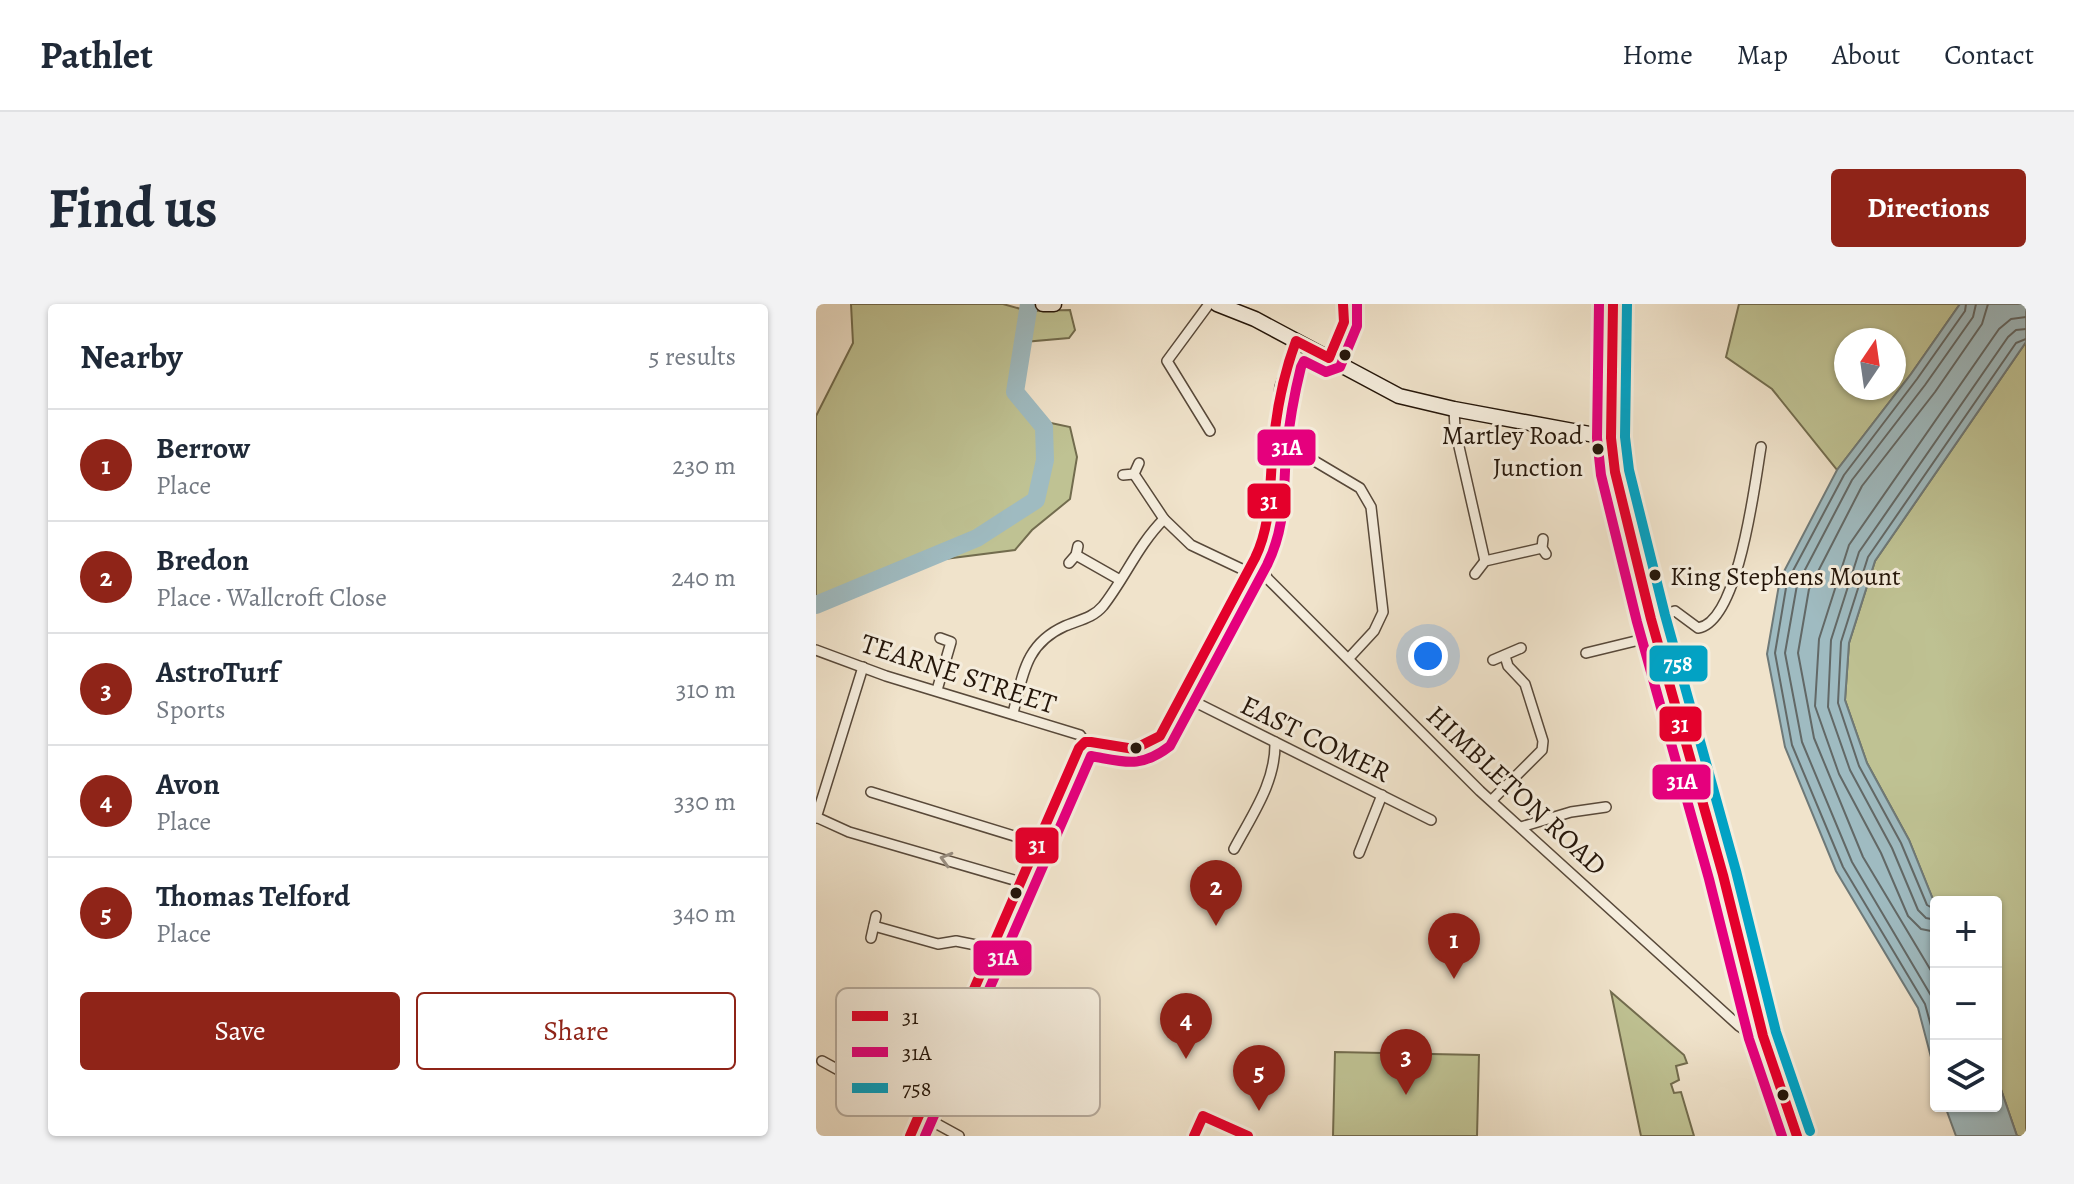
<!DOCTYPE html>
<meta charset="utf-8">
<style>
:root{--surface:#fff;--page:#f2f2f3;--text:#1f2937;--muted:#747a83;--line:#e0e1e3;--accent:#8f2418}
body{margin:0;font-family:Alegreya,serif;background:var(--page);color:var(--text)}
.controls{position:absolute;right:24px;bottom:24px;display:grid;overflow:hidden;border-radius:8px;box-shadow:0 2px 6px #0004}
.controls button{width:72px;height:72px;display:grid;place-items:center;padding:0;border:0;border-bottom:2px solid var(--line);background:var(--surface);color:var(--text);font:40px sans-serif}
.compass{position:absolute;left:1018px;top:24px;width:72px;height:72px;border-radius:50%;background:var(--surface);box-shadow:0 2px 6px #0004;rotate:13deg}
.you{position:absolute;left:612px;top:352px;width:28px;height:28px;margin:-20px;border:6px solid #fff;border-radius:50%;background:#1a73e8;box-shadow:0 0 0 12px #1a73e833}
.badge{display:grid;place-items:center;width:52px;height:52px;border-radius:50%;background:var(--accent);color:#fff;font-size:26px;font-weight:700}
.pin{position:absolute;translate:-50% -66px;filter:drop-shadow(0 2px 4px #0008)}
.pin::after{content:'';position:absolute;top:42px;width:28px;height:24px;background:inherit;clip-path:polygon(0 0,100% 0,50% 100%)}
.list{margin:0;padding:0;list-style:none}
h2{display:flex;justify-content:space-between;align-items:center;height:104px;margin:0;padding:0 32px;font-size:34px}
h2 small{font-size:26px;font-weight:400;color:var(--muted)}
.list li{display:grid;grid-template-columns:52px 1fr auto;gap:24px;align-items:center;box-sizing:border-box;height:112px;padding:0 32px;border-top:2px solid var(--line)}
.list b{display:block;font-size:30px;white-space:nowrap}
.list p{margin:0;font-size:26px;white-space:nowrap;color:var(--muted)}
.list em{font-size:26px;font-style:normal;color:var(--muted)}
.actions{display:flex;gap:16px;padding:24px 32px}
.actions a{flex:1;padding:18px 0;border:2px solid var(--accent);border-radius:8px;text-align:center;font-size:28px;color:var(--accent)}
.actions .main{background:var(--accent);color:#fff}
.icon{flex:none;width:44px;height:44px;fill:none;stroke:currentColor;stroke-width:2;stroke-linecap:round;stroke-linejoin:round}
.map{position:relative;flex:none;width:1210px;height:832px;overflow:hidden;border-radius:8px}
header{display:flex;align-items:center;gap:48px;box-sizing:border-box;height:112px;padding:0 40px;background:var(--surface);border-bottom:2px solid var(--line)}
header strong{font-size:38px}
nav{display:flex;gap:44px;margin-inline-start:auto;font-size:28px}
.intro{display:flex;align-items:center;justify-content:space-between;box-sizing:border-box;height:192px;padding:0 48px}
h1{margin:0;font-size:56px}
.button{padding:20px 36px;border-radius:8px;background:var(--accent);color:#fff;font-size:28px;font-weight:700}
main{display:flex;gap:48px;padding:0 48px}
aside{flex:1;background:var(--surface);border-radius:8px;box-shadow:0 2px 6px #0004}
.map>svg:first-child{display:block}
</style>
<header>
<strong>Pathlet</strong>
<nav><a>Home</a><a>Map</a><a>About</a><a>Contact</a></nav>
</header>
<div class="intro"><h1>Find us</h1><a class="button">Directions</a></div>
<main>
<aside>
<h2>Nearby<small>5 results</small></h2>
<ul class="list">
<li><span class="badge">1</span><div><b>Berrow</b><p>Place</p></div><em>230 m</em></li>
<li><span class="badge">2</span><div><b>Bredon</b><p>Place · Wallcroft Close</p></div><em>240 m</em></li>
<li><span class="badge">3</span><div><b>AstroTurf</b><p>Sports</p></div><em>310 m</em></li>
<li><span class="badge">4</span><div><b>Avon</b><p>Place</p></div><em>330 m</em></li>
<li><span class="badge">5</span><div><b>Thomas Telford</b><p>Place</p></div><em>340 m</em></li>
</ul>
<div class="actions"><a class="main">Save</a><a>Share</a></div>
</aside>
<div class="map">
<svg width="1210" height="832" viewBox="0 0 1210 832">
<rect width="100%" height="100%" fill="#f0e3cb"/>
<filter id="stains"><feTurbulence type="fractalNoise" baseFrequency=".0025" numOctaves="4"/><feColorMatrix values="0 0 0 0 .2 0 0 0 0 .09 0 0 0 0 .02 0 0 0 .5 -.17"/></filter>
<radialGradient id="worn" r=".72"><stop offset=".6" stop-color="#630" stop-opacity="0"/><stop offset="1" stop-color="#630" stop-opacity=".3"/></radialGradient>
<g fill="#bfc293" stroke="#726c4e" stroke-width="2" fill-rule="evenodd">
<polygon points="35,0 187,0 212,7 254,6 259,26 253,34 208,38 199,88 221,116 254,123 261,153 254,195 216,226 199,246 105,258 0,301 0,112 37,39"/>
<path d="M923,0H1144L1095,70L1021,166L956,85L910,53ZM1030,36H1078V84H1030Z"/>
<polygon points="1210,38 1210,832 1201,832 1180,771 1180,598 1120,598 1120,603 1093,536 1051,459 1029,396 1033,339 1059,257"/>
<polygon points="795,688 868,751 871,759 860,762 863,776 855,780 858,789 865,788 878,832 825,832"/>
<polygon points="519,748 663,751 661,832 517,832"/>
</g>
<g fill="#9fbbc1" stroke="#6e7978" stroke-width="2">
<polygon points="1144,0 1210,0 1210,38 1059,257 1033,339 1029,396 1051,459 1093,536 1120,603 1120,772 1102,704 1020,567 969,443 951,350 964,275 1021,166 1095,70"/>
<polygon points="1180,771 1201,832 1140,832 1129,802 1180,802"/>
</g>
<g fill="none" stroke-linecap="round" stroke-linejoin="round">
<g stroke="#626866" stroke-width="2">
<polyline points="1120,606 1111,601 1085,539 1043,462 1022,399 1025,338 1052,253 1200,39 1210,35"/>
<polyline points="1120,616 1110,614 1102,606 1076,544 1034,466 1012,403 1015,336 1043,248 1192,33 1200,26 1210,25"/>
<polyline points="1120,628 1105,625 1092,612 1065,549 1023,470 999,402 1003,335 1033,241 1183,25 1195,15 1210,13"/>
<polyline points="1120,675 1047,553 998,434 982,349 993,285 1046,182 1119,88 1166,20 1172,0"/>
<polyline points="1120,700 1036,558 986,438 969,349 981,281 1036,176 1109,81 1157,13 1160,0"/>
<polyline points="1120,740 1109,700 1027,563 976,441 959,349 971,278 1028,171 1101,75 1149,7 1150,0"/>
</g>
<polyline stroke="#9fbbc1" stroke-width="18" points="0,301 161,234 220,196 229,156 228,123 199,88 213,0"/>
<g stroke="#58493a" stroke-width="12">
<g id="street">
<polyline points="393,0 351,57 394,127"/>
<polyline points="513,54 528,18 527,0"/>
<polyline points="638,105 639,125 669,257"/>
<polyline points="458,133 544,184 555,203 567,308 558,327 533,354"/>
<polyline points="318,170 348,215 375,241 432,268"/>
<polyline points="307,171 318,170 323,159"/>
<polyline points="727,235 726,244 730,250"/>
<polyline points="260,251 304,276"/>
<polyline points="439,254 452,275 664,487 923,722 935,730 947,732"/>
<polyline points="253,259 260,251 262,242"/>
<polyline points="659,270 669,257 726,244"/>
<path d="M835,315L859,307L882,324C923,318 939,178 945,143"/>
<polyline points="0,346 70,372 264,431 269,438"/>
<polyline points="770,349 840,332"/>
<polyline points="677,356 705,344"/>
<polyline points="121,386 135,338 124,334"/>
<polyline points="367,392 615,516"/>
<path d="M197,409C207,371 209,340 249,322C263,316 277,314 287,302C309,274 322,241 348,215"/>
<path d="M269,438C302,438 313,458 344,432L449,233L464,83L480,37"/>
<polyline points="55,488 221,539"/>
<polyline points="676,496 726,446 727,437 709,380 692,362 689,352"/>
<polyline points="0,513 33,528 205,578"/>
<polyline points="0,514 47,363"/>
<polyline points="705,523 755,508 790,503"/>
<path d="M418,545C436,511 460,478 459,438"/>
<polyline points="543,549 566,491"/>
<polyline points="58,622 122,640 140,637 175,644"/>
<polyline points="55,634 60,612"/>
<polyline points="154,691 192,710 277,746"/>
<polyline points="132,746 249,797"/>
<polyline points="6,757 143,832"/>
<polyline points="94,832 263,444 269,438"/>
</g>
</g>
<g stroke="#25160a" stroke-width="17">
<g id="secondary">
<polyline points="227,0 238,0"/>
<polyline points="401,0 439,15 583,92 638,105 795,134"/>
</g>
</g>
<g stroke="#25160a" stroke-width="17">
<polyline id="primary" points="797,0 795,134 799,168 835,315 907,571 947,732 981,832"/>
</g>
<use href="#street" stroke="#f5eddd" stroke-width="9"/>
<use href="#secondary" stroke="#f5eddd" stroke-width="14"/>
<use href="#primary" stroke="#e8c286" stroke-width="14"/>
<g stroke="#f5eddd" stroke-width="16">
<g id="bus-1">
<polyline points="797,0 795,134 799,168 835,315 907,571 947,732 981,832"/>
<path d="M94,832L263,444L269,438H275L318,445L344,432L439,254C456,219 453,183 457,145C460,108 467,72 480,37L513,54L528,18L527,0"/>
<polyline points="378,832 387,812 432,832"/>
</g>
</g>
<g stroke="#f5eddd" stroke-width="16">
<g id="bus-2">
<polyline points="783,0 781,134 785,171 821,318 893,575 933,735 966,832"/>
<path d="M109,832L275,452C309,458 324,465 354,442L451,261C470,222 467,191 470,150C473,120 478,91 485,63L488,57L510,68L524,63L541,22V0"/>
</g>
</g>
<g stroke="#f5eddd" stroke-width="16">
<polyline id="bus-3" points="811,0 809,133 813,166 849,311 920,567 960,728 994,827"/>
</g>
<use href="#bus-1" stroke="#e4002b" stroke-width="10"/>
<use href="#bus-2" stroke="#e5007d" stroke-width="10"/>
<use href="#bus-3" stroke="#02a2c4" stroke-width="10"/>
</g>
<defs><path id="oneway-chevron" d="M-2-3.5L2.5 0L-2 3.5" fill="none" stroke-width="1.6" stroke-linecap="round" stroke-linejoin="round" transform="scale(2)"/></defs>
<use stroke="#978c7e" href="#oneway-chevron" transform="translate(130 555) rotate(-164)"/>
<g fill="#25160a" stroke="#f5eddd" stroke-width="3">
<circle cx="529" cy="51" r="7"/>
<circle cx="782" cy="145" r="7"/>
<circle cx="839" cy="271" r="7"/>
<circle cx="320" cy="444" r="7"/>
<circle cx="200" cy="589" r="7"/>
<circle cx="967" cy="791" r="7"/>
</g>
<g text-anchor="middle" stroke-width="6" stroke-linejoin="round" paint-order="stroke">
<g font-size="26" fill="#25160a" stroke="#f5eddd" text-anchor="end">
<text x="767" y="140">Martley Road<tspan x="767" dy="32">Junction</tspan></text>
<text x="854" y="281" text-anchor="start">King Stephens Mount</text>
</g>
<g font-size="28" fill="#25160a" stroke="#f5eddd">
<text transform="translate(143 369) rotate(18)" y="10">TEARNE STREET</text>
<text transform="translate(500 434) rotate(26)" y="10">EAST COMER</text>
<text transform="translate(701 486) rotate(43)" y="10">HIMBLETON ROAD</text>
</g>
</g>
<rect x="20" y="684" width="264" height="128" rx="12" fill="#f5eddd" stroke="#b7ac9e" stroke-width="2"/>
<rect x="36" y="707" width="36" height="10" fill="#e4002b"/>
<rect x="36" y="743" width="36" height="10" fill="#e5007d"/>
<rect x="36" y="779" width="36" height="10" fill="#02a2c4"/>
<g font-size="22" fill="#25160a">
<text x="86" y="720">31</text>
<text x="86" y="756">31A</text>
<text x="86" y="792">758</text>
</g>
<g stroke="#f5eddd" stroke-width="3">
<rect x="440" y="124" width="61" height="39" rx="8" fill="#e5007d"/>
<rect x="430" y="178" width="46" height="38" rx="8" fill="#e4002b"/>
<rect x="832" y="340" width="61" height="39" rx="8" fill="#02a2c4"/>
<rect x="842" y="401" width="45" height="38" rx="8" fill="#e4002b"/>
<rect x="835" y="459" width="61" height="38" rx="8" fill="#e5007d"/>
<rect x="198" y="522" width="46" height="39" rx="8" fill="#e4002b"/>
<rect x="156" y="635" width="61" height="38" rx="8" fill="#e5007d"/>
</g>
<g font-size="22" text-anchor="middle" font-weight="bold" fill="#fff">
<text x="471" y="151">31A</text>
<text x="453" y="205">31</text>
<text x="862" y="367">758</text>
<text x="864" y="428">31</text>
<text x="866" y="485">31A</text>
<text x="221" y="549">31</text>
<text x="187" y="661">31A</text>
</g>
<rect width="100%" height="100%" filter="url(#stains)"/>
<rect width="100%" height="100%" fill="url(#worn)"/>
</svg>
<div class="controls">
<button>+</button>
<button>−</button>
<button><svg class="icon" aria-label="layers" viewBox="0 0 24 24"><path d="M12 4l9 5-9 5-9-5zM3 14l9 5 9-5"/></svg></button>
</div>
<svg class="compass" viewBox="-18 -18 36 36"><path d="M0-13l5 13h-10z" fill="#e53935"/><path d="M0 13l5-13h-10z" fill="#747a83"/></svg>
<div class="you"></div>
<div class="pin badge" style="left:638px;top:675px">1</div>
<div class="pin badge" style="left:400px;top:622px">2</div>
<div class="pin badge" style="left:590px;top:791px">3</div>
<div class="pin badge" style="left:370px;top:755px">4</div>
<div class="pin badge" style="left:443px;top:807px">5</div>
</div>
</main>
